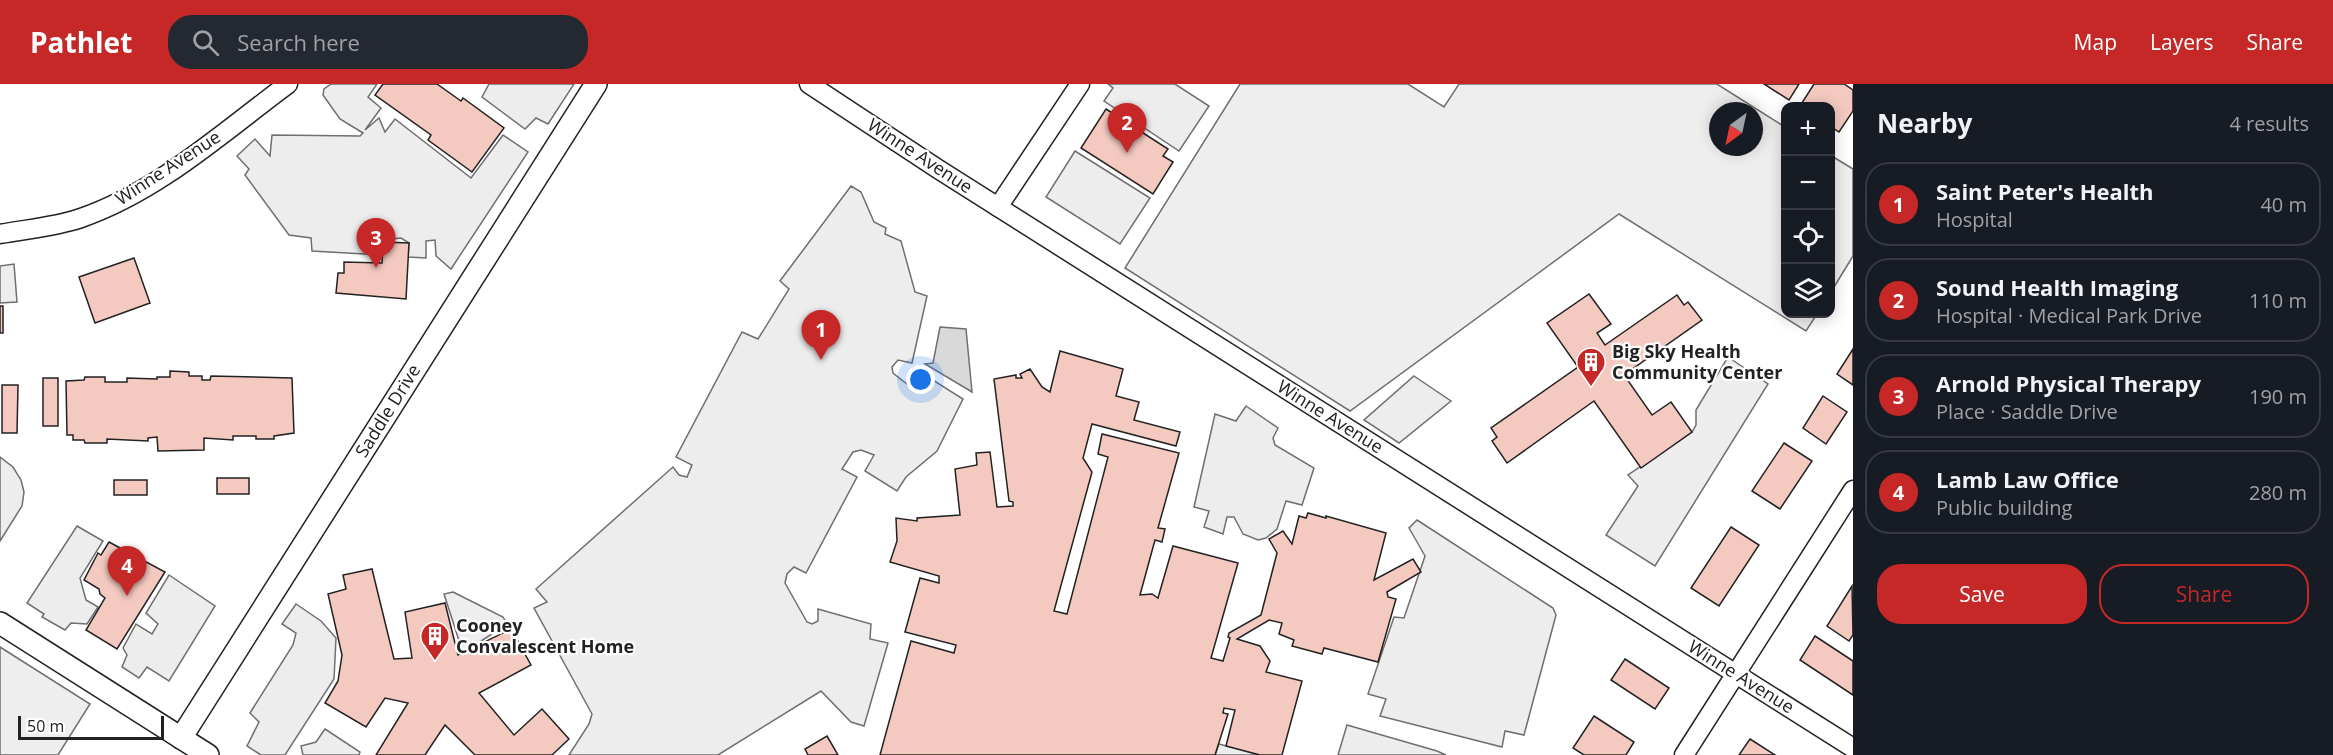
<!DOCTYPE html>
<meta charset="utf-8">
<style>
:root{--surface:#171b24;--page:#242831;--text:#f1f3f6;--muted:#9ea1a6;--line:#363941;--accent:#c62828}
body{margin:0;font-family:"Open Sans",sans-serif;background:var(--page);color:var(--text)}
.controls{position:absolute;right:18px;top:18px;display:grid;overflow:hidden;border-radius:12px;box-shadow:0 3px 15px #0003}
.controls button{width:54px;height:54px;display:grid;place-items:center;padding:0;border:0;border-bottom:2px solid var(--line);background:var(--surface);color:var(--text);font:30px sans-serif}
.compass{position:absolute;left:1709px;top:18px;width:54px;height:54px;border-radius:50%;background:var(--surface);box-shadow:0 3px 15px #0003;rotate:213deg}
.scale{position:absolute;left:18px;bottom:15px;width:146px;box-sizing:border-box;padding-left:6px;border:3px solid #222;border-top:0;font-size:16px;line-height:21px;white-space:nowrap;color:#222;-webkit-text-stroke:4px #fff;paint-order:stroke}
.you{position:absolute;left:921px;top:296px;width:21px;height:21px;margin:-15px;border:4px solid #fff;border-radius:50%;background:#1a73e8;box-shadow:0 0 0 9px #1a73e833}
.badge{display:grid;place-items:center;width:39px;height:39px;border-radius:50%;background:var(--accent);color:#fff;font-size:20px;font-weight:700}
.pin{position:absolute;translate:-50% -50px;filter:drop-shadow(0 2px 3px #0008)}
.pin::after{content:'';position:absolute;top:32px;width:21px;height:18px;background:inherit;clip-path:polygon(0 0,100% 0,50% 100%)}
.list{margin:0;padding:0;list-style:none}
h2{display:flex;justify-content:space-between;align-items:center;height:78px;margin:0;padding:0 24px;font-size:26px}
h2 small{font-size:20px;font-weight:400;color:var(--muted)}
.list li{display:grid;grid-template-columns:39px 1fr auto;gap:18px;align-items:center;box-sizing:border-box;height:84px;margin:0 12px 12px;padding:0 12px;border:2px solid var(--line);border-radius:24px}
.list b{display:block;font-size:22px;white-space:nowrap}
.list p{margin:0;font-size:20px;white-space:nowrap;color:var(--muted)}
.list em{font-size:20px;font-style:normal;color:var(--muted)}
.actions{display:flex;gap:12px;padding:18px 24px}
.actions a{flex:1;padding:14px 0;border:2px solid var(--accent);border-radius:24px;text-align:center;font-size:21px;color:var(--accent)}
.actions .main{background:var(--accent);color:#fff}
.icon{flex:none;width:33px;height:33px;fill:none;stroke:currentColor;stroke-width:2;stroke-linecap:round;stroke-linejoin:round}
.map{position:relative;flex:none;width:1853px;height:671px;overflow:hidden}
header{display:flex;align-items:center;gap:36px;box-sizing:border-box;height:84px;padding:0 30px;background:var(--accent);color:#fff}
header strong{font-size:28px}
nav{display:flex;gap:33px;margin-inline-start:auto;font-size:21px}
.search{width:420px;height:54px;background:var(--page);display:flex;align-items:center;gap:15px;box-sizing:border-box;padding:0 21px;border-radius:24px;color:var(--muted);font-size:22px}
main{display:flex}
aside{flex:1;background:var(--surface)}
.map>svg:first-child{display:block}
</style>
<header>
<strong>Pathlet</strong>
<div class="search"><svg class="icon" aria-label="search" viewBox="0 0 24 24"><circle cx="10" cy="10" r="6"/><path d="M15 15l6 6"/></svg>Search here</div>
<nav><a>Map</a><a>Layers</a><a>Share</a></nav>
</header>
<main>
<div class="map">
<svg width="1853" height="671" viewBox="0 0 1853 671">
<rect width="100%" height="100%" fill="#fff"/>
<g fill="#eee" stroke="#6f6f6f" stroke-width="1.5" fill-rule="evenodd">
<path d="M1240,0H1408L1444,23L1459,0H1717L1785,43L1786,230H1817L1806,247L1619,130L1350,327L1125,184ZM1718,27H1754V63H1718Z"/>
<polygon points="1830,71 1853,85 1853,172 1831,208"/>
<polygon points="453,508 503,533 507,540 463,569 444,510"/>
<polygon points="0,563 90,620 58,671 0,671"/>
</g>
<g fill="#ededed" stroke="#6f6f6f" stroke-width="1.5">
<polygon points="331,0 377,0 368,13 381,24 365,46 379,34 385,48 395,35 471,94 503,51 528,68 451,185 436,172 435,156 426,157 426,174 408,173 409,159 401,154 384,156 382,171 312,167 311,154 289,151 245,91 249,85 237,72 255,55 270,72 272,51 360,52 363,49 340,35 323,11 324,5"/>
<polygon points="489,0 574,0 548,40 536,34 525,45 482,13"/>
<polygon points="1108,0 1175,0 1209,22 1179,67 1104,17 1113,4"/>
<polygon points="1075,67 1150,114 1120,160 1046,113"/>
<polygon points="851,102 861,108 874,138 886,144 885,150 901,157 915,208 927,212 912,279 898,276 892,283 893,289 912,304 917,303 925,291 963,315 937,367 906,393 897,407 865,387 874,371 861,366 853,368 842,385 857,393 806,489 794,483 787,490 785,499 807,538 812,540 818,537 818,525 871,540 870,555 888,559 864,642 851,638 821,607 718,671 569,671 589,640 592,630 534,524 547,518 536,505 673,383 679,391 687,393 692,381 676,373 742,248 758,255 789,205 780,197"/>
<polygon points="14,180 17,218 0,219 0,182"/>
<polygon points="1728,273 1768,300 1655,482 1606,451 1638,402 1628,391 1692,348 1696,341 1696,326"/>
<polygon points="1414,292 1451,317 1399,359 1364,336"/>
<polygon points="1246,322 1278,344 1273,354 1275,361 1314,384 1302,421 1286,417 1277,445 1266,454 1258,456 1243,450 1234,433 1227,433 1223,450 1204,443 1209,427 1194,423 1215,330 1236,337"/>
<polygon points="0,373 13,383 21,396 24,408 22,422 0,457"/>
<polygon points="1417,436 1553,524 1556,531 1524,651 1505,647 1502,663 1380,632 1386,615 1368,610 1394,533 1404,534 1425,472 1409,444"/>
<polygon points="77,442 103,457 80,494 86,516 98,523 87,540 71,539 65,546 42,533 44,530 27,519"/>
<polygon points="169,491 215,522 169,597 147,583 139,594 122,583 127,571 123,564 136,540 152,550 158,540 146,529"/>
<polygon points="296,520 321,537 336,554 334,595 285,671 261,671 247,662 259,638 250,629 293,561 296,549 282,540"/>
<polygon points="1347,641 1437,667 1446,671 1338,671"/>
<polygon points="325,645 360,668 359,671 303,671 301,662 316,658"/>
<polygon points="1219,660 1260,671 1215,671"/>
</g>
<polygon fill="#d9d9d9" stroke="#6f6f6f" stroke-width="1.5" points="940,243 966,245 972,308 925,280 933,279"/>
<g fill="#f3c9c0" stroke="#222" stroke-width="1.5">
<polygon points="383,0 437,0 461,17 463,14 504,44 472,88 428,56 431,51 375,11"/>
<polygon points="1764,0 1799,0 1789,16"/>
<polygon points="1814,0 1844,0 1853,6 1853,27 1839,48 1830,42 1830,22 1800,22"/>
<polygon points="1106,25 1168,65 1163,72 1173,78 1153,110 1081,64"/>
<polygon points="383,158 409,159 406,215 336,209 338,189 344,189 344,178 382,179"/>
<polygon points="134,174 150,219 95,239 79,193"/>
<polygon points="1589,210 1611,240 1597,249 1605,261 1677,211 1684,221 1688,218 1702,236 1624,291 1652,331 1671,318 1692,348 1641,384 1594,317 1507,379 1492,357 1497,353 1491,344 1578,283 1547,239"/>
<rect x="0" y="222" width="3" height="27"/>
<polygon points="1853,265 1853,301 1837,290"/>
<polygon points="1060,267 1123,285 1116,312 1139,318 1134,336 1180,348 1176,362 1092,340 1083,374 1092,388 1054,527 1067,530 1108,373 1098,370 1102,350 1179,369 1158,444 1165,445 1162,458 1155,456 1140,511 1152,510 1158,514 1173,462 1238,479 1211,574 1223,577 1230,554 1228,553 1229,549 1261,531 1277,469 1269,455 1283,447 1292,460 1299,432 1306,434 1308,429 1326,434 1326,432 1386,449 1374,496 1413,475 1421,488 1387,508 1388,513 1396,515 1378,578 1324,564 1322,570 1292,562 1294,556 1279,550 1282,539 1269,536 1237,555 1260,562 1270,577 1266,588 1302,597 1282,671 1260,671 1226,662 1235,626 1224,624 1223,629 1228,630 1215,671 880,671 911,557 954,569 956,561 905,548 920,494 939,499 939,492 890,478 897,457 896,434 917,437 917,434 960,431 955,385 977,381 976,369 990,368 997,423 1013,422 1013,418 1009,417 994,295 1016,291 1016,294 1022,294 1020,290 1030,285 1042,303 1050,308"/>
<polygon points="170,287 189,288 189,292 202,292 202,296 210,296 211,292 292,294 294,349 274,352 274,355 256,355 256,352 233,352 233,356 204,354 204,366 158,367 157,353 148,354 148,357 107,355 107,359 85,359 84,356 73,356 73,351 67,351 66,297 84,296 85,293 105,293 105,298 127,298 127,294 157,295 157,293 170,293"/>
<rect x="43" y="294" width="15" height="48"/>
<polygon points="2,301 18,301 17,349 2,349"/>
<polygon points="1823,312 1847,328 1826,360 1803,344"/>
<polygon points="1784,359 1812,377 1780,425 1752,407"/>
<rect x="217" y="394" width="32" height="16"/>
<rect x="114" y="396" width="33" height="15"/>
<polygon points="1731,443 1759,461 1719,522 1691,504"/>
<polygon points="109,458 165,488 117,565 86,546 105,514 100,510 99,505 84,496 98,469 101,471"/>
<polygon points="372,485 394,575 412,574 405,528 445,519 458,571 511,545 531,581 479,609 514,651 542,625 569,655 552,671 475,671 445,641 425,671 376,671 408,619 385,614 366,643 325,619 338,597 342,571 328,510 346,505 343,491"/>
<polygon points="1852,502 1853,551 1849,557 1827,542"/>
<polygon points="1815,552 1853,577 1853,611 1800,576"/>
<polygon points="1625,575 1669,604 1655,625 1611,596"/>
<polygon points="1594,632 1634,658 1626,671 1584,671 1573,664"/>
<polygon points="827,652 838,671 808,671 805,665"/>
<polygon points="1750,655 1775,671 1739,671"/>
</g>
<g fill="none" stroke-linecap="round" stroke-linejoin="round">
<g stroke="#222" stroke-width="21">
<g id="minor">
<polyline points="809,0 938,85 1853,664"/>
<polyline points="998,123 1080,0"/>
<path d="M0,150C27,145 55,143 81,134C159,107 223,48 288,0"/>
<polyline points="1684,671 1853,406"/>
</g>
</g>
<g stroke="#222" stroke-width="24">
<g id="tertiary">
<polyline points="0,539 208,671"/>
<polyline points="181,654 596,0"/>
</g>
</g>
<use href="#minor" stroke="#fff" stroke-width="18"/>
<use href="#tertiary" stroke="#fff" stroke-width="21"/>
</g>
<defs>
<g id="building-pin" transform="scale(1.5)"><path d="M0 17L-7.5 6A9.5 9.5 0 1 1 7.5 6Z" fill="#c62828" stroke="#fff"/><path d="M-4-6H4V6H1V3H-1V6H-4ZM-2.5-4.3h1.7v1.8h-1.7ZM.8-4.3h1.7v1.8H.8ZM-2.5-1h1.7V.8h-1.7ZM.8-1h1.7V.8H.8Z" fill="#fff"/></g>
</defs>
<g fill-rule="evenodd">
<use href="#building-pin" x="1591" y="278"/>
<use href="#building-pin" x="435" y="552"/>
</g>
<g text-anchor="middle" stroke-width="4.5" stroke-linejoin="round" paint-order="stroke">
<g font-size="18" fill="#222" stroke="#fff">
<text transform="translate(920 72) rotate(33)" y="6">Winne Avenue</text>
<text transform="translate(168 84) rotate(-33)" y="6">Winne Avenue</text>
<text transform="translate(388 327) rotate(-58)" y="6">Saddle Drive</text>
<text transform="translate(1330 333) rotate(32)" y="6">Winne Avenue</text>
<text transform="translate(1741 593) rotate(32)" y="6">Winne Avenue</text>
</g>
<g font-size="18" font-weight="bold" fill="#222" stroke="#fff" text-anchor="start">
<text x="1612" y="274">Big Sky Health<tspan x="1612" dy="21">Community Center</tspan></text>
<text x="456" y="548">Cooney<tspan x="456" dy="21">Convalescent Home</tspan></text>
</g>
</g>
</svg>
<div class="controls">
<button>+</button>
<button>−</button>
<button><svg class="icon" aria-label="locate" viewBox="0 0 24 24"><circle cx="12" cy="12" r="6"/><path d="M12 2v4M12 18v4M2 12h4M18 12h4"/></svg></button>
<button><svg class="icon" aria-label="layers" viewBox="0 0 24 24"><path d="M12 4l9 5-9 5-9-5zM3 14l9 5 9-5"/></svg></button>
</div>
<svg class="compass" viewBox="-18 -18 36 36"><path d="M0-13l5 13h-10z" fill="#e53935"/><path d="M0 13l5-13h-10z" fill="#9ea1a6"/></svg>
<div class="scale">50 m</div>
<div class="you"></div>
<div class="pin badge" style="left:821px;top:276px">1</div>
<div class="pin badge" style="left:1127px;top:69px">2</div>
<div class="pin badge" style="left:376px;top:184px">3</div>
<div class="pin badge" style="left:127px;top:512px">4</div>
</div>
<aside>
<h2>Nearby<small>4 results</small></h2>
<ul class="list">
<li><span class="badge">1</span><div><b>Saint Peter's Health</b><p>Hospital</p></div><em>40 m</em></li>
<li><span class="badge">2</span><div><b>Sound Health Imaging</b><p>Hospital · Medical Park Drive</p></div><em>110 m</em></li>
<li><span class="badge">3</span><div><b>Arnold Physical Therapy</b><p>Place · Saddle Drive</p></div><em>190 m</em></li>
<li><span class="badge">4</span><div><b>Lamb Law Office</b><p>Public building</p></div><em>280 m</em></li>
</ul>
<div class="actions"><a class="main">Save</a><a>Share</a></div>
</aside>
</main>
